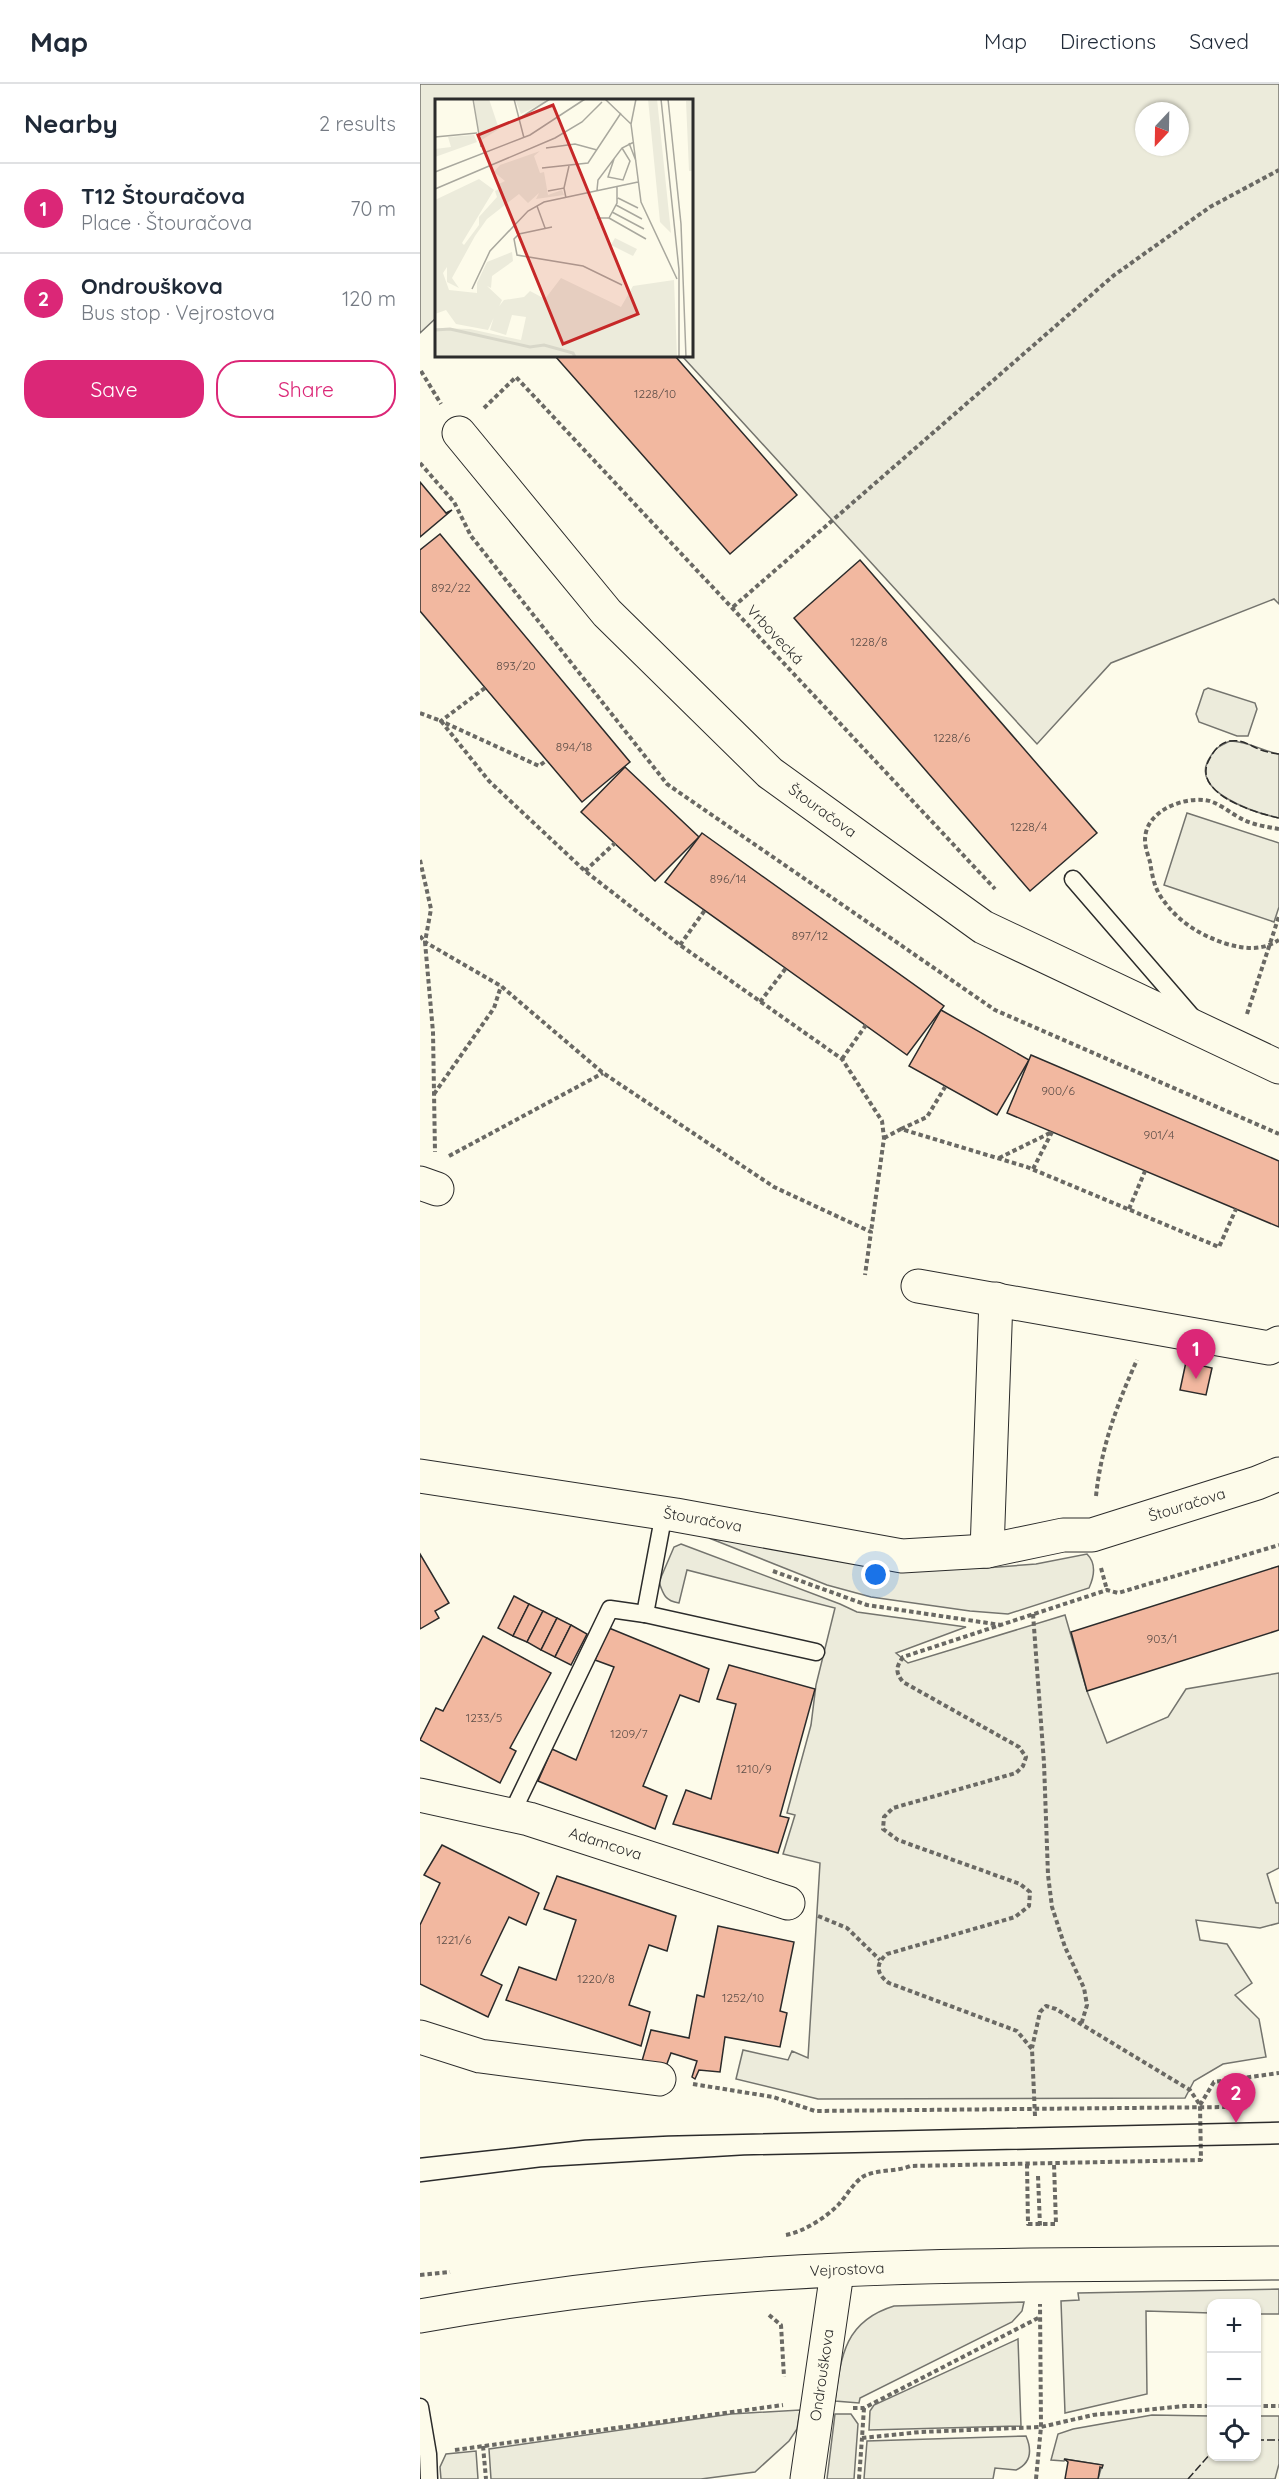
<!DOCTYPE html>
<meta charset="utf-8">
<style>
:root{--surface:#fff;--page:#f2f2f3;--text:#1f2937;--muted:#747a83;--line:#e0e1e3;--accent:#db2777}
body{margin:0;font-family:Quicksand,sans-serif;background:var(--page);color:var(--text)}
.controls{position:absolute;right:18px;bottom:18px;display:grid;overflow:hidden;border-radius:12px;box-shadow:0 2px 4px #0004}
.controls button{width:54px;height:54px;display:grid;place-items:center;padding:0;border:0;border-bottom:2px solid var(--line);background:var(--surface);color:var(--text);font:30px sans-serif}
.compass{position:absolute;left:715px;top:18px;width:54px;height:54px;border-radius:50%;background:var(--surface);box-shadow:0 2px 4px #0004;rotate:202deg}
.you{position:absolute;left:456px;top:1491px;width:21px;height:21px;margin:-15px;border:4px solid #fff;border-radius:50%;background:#1a73e8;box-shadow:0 0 0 9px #1a73e833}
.badge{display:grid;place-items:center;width:39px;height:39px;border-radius:50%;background:var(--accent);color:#fff;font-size:20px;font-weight:700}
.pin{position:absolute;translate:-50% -50px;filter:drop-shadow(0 2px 3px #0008)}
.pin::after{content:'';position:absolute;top:32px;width:21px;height:18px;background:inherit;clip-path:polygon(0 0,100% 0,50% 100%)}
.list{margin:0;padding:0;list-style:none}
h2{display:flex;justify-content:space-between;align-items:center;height:78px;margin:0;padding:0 24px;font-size:26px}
h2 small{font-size:20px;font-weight:400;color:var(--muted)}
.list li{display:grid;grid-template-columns:39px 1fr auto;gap:18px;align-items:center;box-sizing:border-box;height:90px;padding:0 24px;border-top:2px solid var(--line)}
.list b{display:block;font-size:22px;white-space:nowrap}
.list p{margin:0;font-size:20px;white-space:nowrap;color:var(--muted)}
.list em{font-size:20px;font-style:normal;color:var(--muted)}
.actions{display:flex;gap:12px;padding:18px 24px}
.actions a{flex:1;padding:14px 0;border:2px solid var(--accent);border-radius:24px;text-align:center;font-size:21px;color:var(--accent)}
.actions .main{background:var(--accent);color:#fff}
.icon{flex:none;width:33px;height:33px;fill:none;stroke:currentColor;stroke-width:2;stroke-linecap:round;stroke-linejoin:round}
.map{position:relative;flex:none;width:859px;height:2395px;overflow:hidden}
header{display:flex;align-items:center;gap:36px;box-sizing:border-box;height:84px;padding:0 30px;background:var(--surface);border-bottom:2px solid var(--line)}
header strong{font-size:28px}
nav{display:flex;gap:33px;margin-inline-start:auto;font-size:21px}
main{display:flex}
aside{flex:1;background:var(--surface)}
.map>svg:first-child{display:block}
</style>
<header>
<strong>Map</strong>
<nav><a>Map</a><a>Directions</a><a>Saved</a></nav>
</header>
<main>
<aside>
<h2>Nearby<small>2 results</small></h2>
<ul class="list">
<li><span class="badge">1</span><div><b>T12 Štouračova</b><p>Place · Štouračova</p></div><em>70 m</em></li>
<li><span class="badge">2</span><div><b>Ondrouškova</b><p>Bus stop · Vejrostova</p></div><em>120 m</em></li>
</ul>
<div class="actions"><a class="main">Save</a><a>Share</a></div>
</aside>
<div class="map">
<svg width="859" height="2395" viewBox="0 0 859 2395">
<rect width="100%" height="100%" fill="#fdfbea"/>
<g fill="#ecebdb" stroke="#74746e" stroke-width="1.5" fill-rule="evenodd">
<path d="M0,0H859V520L854,515L691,579L617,660L262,272H272V16H16V234L0,249ZM724,27H760V63H724Z"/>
<polygon points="788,604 835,619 837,625 828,652 817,652 779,638 776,630 784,606"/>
<path d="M810,657C828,657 842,667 859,670V734C836,729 769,708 789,675C795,664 799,662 810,657Z"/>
<polygon points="767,729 859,759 859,823 854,838 744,801"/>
<path d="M289,1454L461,1479L516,1485L565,1484L616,1480L667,1470C677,1480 674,1493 669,1504L588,1530L550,1527L451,1513L407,1501Z"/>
<path d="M261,1460L420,1520L437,1528L546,1543L476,1569L488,1579L645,1531L667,1607L687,1659L748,1633L766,1605L859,1589V1784L847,1790L856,1819H859V1839L840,1844L776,1836L780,1856L807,1860L832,1899L815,1911L839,1935L846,1973L803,1980L774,1997L765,2014L398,2015L316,1995L323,1966L368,1976L372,1967L388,1974L400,1779L363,1770L375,1731L367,1729L391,1641L396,1601L415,1524L267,1486L259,1519C245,1517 243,1510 239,1498L254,1463Z"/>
<polygon points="859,2205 859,2230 837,2230 836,2220 792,2220 791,2229 726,2227 727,2310 645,2329 641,2217 659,2216 658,2209"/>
<path d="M604,2218L602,2227L592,2238L440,2314L439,2319L415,2317C421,2271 425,2237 474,2222Z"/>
<polygon points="598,2255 601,2342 449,2346 450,2327 454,2321"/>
<polygon points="380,2326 377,2345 369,2357 335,2388 281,2395 71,2395 69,2365 311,2330"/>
<polygon points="415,2330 431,2330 438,2340 434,2395 407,2395"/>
<polygon points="732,2331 791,2332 792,2372 836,2372 837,2332 859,2332 859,2380 855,2395 678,2395 682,2381 645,2375 644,2377 631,2376 638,2350 653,2345"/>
<path d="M606,2352C612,2366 611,2379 596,2386L575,2384L573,2395H444L447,2357Z"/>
<polygon points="56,2367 58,2395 21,2395 20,2383 26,2370"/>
</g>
<g fill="#f2b8a0" stroke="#2b2b2b" stroke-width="1.5">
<polygon points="135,272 255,272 377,411 310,470"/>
<polygon points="0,398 26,429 32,426 0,453"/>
<polygon points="20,450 210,678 162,718 0,527 0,466"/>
<polygon points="440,476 677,749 610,807 374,534"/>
<polygon points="205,683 279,753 235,797 161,728"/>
<polygon points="282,749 524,922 487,971 245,798"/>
<polygon points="521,926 609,976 577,1031 489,982"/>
<polygon points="611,971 859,1077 859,1143 587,1029"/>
<polygon points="766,1278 792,1284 786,1311 760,1306"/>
<polygon points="0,1470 29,1519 15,1527 19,1534 0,1545"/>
<polygon points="859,1482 859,1546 667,1607 651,1548"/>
<polygon points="94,1512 109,1520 93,1552 78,1544"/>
<polygon points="109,1520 123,1527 107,1558 93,1552"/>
<polygon points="123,1527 137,1534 121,1566 107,1558"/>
<polygon points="137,1534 151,1541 135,1573 121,1566"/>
<polygon points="151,1541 167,1550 151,1581 135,1573"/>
<polygon points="189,1544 289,1585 279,1618 260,1611 223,1702 247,1712 235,1745 118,1697 132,1665 156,1676 194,1583 175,1576"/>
<polygon points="63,1552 131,1589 90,1664 96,1667 80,1699 0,1656 16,1624 23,1627"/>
<polygon points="309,1581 395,1605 360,1732 369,1734 358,1769 253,1740 266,1706 291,1715 316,1620 297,1615"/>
<polygon points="22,1761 119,1809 106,1841 89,1833 61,1891 82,1901 68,1933 0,1900 0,1841 20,1799 4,1791"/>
<polygon points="137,1792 256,1832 247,1867 229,1861 209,1921 230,1928 221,1962 86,1916 99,1883 136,1896 156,1836 124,1825"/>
<polygon points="298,1842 374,1858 360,1927 367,1929 360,1963 305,1953 300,1988 279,1986 275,1995 272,1993 277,1977 251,1969 245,1985 222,1977 231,1946 269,1954 277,1911 284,1913"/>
<polygon points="644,2375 683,2381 682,2384 680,2383 678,2395 645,2395 648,2378"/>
</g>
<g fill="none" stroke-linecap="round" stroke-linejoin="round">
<g stroke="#2b2b2b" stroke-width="19">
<g id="lane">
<polyline points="653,795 774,935"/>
<polyline points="244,1429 225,1530 396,1568"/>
<polyline points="91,1731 190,1525 225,1530"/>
<polyline points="0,2323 8,2370 9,2395"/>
</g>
</g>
<g stroke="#2b2b2b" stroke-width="35">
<g id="street">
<path id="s1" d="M39,349L187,529L350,689L563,843L859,983"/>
<polyline points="0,1099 17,1105"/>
<polyline points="498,1202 849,1264 859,1259"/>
<path id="s2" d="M0,1392L256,1431L482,1472L567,1467L643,1451H672L837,1399L859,1390"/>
<polyline points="567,1467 576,1215"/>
<path id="s3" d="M0,1711L109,1735L368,1819"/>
<polyline points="0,1953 60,1972 239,1995"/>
<path id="s4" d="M387,2395L417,2188"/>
</g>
</g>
<g stroke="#2b2b2b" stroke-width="35">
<g id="secondary">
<path id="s5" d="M0,2232C119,2211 240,2196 360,2189C526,2179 693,2181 859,2179"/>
</g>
</g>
<g stroke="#6a6964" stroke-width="4" stroke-dasharray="4.5 3" stroke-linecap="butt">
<polyline points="1,287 21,320"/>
<polyline points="64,324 96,293 575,805"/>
<polyline points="0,379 34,418 51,452 247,700 575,926 859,1050"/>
<polyline points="313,523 693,192 790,123 859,86"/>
<polyline points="65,604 21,637 119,682 127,676"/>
<polyline points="0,629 21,637 69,697 165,787 260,861 422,975 462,1037 464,1054 451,1148"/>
<path d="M859,745C848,743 834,741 824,736C811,730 796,716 783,716C760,714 725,728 725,756C725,763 728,771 730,778C732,790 734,803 741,813C757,837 779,851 807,860C826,865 841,867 859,856"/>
<polyline points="0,776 11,825 5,858 81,902 183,989 354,1103 451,1148 445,1191"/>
<polyline points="165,787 195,759"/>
<polyline points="0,852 5,858 13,948 15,1068"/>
<polyline points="260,861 285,826"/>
<polyline points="340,918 366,884"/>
<polyline points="827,930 859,832"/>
<polyline points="422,975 446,941"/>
<polyline points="14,1010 74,924 81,902"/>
<polyline points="481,1045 507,1033 525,1003"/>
<polyline points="464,1054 481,1045 607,1083 799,1163 816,1125"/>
<polyline points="29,1072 183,989"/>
<polyline points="579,1074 632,1048"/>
<polyline points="613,1085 632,1048"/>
<polyline points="709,1125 725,1087"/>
<path d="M676,1412C681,1364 697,1320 717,1276"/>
<polyline points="681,1484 687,1506"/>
<polyline points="353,1487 447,1521 581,1541"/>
<polyline points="613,1530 624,1679 628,1791 632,1823 645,1863 664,1904 667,1921 661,1941"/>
<polyline points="398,1832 427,1844 460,1876"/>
<polyline points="273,2000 353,2013 395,2027 808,2023"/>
<polyline points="780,2021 794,1998 859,1989"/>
<path d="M615,2032L612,1965L597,1947L469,1899C456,1890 455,1880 467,1870L595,1833L609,1822L610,1808L600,1800L478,1756L463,1745L464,1733L473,1724L596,1689L603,1682L606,1673L599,1663L483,1598C475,1588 476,1583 483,1573L687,1506L698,1509L859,1461"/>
<polyline points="607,2080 608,2140 636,2140 634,2080"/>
<polyline points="618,2092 620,2142"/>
<path d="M366,2151C383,2148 407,2133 419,2120C427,2111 434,2098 444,2092C459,2085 476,2088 490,2082L781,2076L780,2021L770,2006L636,1925L626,1922L620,1928L612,1964"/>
<polyline points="0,2191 30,2188"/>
<polyline points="349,2231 361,2241 364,2293"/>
<polyline points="836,2322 859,2322"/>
<polyline points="433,2324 444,2324 620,2233"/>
<polyline points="444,2324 442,2354 500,2348 621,2343 673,2331 765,2322 792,2322"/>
<polyline points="63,2362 66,2395"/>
<polyline points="35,2366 363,2321"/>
<polyline points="439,2395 442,2354"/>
<polyline points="616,2395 621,2343 620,2220"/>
</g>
<use href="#lane" stroke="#fdfbea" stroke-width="16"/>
<use href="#street" stroke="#fdfbea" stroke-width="33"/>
<use href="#secondary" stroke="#fdfbea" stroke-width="33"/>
<g stroke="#2b2b2b" stroke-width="1.5">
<polyline points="0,2074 165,2056 248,2052 859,2038"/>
<polyline points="0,2098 121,2083 324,2071 859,2060"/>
</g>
<g stroke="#2b2b2b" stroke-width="1.5" stroke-dasharray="8 3" stroke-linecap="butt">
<path d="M859,670C853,669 846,668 841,666C830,662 823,655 810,657C800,659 795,665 790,674C769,709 835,729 859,734"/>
<polyline points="836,2356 859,2356"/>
<polyline points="768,2395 792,2368"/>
</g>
</g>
<g text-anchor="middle" stroke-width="4.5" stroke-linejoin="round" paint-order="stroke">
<g font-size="12" fill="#5d4e48">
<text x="235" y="314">1228/10</text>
<text x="31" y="508">892/22</text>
<text x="449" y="562">1228/8</text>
<text x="96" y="586">893/20</text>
<text x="532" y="658">1228/6</text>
<text x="154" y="667">894/18</text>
<text x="609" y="747">1228/4</text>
<text x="308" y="799">896/14</text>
<text x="390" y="856">897/12</text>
<text x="638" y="1011">900/6</text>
<text x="739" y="1055">901/4</text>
<text x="742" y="1559">903/1</text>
<text x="64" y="1638">1233/5</text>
<text x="209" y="1654">1209/7</text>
<text x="334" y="1689">1210/9</text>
<text x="34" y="1860">1221/6</text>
<text x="176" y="1899">1220/8</text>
<text x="323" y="1918">1252/10</text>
</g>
<g font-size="15" fill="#2b2b2b" stroke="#fdfbea">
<text transform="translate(355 551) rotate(47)" y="5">Vrbovecká</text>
<text dy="5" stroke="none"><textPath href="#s1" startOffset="526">Štouračova</textPath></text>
<text dy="5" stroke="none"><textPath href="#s2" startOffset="780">Štouračova</textPath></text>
<text dy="5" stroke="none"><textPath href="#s2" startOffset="286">Štouračova</textPath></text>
<text dy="5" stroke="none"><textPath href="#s3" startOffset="192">Adamcova</textPath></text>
<text dy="5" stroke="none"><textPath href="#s5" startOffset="430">Vejrostova</textPath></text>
<text dy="5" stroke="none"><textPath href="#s4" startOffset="105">Ondrouškova</textPath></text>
</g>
</g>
<g transform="translate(15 15)">
<rect width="258" height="258" fill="#fdfbea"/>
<path d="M39,0H54L63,27L59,31L64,30L45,42ZM80,0H110V3L86,15ZM213,0H222L236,134L225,123ZM258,0V72H254L251,2ZM39,36L42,43L0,58V50L16,48L13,38ZM105,52L99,57L105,74L109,73L113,96L127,91L129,96L101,100L104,94L93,104L84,95L52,120L40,137L17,179L24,189L12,183V168L8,174L14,191L42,194V184L52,163L77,153L78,162L57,177L56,189L52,187L67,201L53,231L21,225L11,211L0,215V101L44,80L59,91L27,144L29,146L44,126V118L62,98L60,92L66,89L62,86L70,82L59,73L65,66ZM180,139L202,150L198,157L176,146ZM126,179L186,208L198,187L239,181L242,258H0V229L35,230L86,241L91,218L77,216L71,236L55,231L61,211L69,201L89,198L95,192L110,200Z" fill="#ecebdb"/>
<path fill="none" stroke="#d8d7c9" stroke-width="3" d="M0,231L15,230L95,248L109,246L138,254L140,258"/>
<path fill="none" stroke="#a9a89e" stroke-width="1.5" d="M38,0L46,48M79,0L89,39M170,0L196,25L206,103L242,180M226,0L244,171V258M233,0L246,125L251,258M85,19L115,0M196,25L201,0M0,38L42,34M194,44L201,62M111,49L140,45L162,51M179,60L173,78L188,81L195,62L187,49M107,69L153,64L186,14M0,73L95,36L150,0M129,89L134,67M0,90L120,39L147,23L167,3M162,91L163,81L187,49L199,43M113,92L129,89L131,99M183,99L203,109M181,106L207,120M102,107L110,129M177,113L209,130M162,119H174L182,104V87M174,119L211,140M117,128L84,135L79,140L82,156L148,167L187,186M37,190L55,152L93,112L109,103L203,83"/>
<path fill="#c62828" fill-opacity="0.15" stroke="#c62828" stroke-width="3" d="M118,6L203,215L128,245L43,36Z"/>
<rect width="258" height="258" fill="none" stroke="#2b2b2b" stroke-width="3"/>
</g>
</svg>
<div class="controls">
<button>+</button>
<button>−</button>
<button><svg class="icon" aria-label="locate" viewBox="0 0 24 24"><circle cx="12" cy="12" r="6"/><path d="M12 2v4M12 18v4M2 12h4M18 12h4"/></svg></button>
</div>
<svg class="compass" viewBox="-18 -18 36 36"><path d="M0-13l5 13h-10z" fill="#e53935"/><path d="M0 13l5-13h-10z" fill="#747a83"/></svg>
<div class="you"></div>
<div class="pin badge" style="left:776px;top:1295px">1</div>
<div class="pin badge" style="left:816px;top:2039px">2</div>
</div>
</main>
